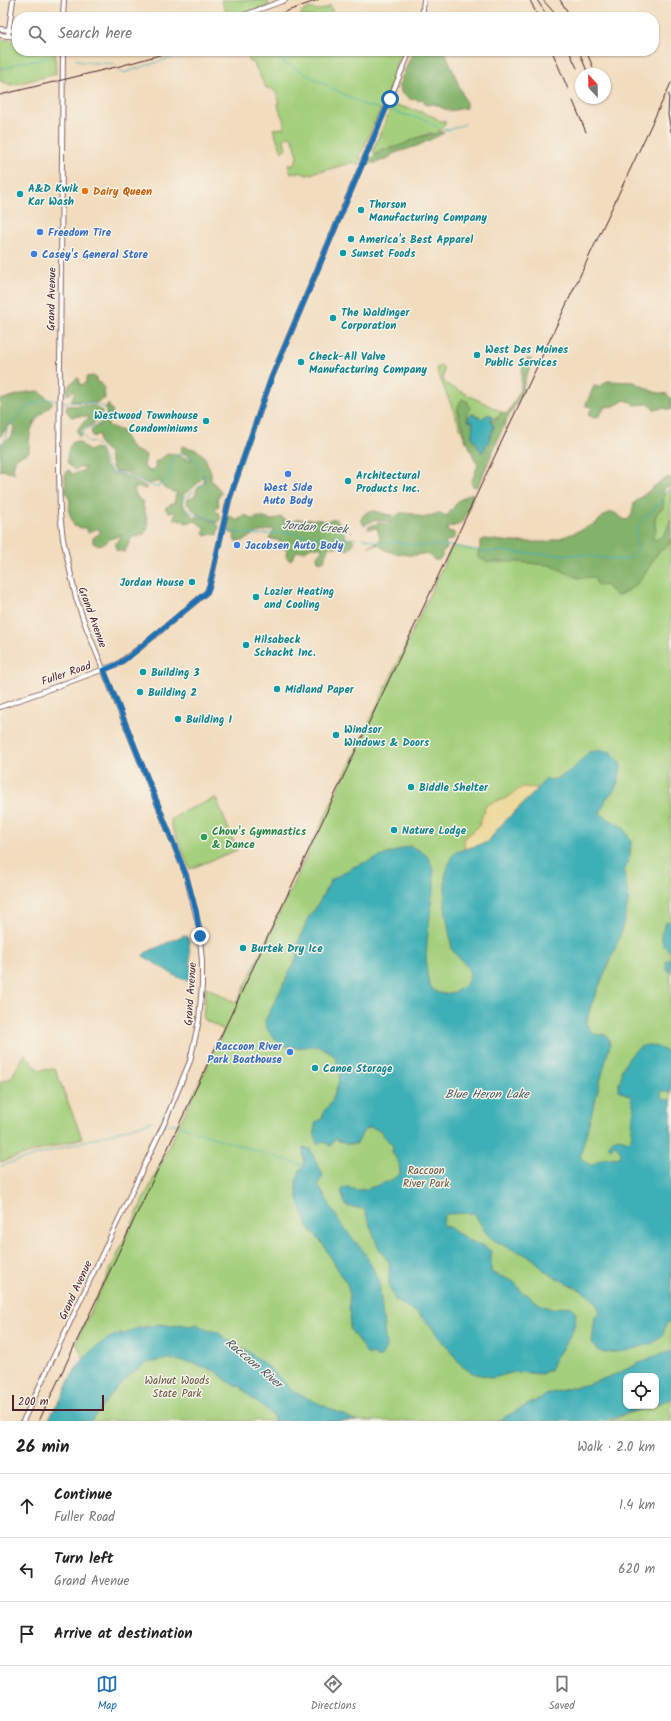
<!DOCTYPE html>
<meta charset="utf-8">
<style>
:root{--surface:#fff;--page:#f2f2f2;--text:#222;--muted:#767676;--line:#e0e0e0;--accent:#1f6fb2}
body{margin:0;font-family:Kalam,sans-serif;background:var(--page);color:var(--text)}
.controls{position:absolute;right:12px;bottom:12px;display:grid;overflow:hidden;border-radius:8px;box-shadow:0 1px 3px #0004}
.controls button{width:36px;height:36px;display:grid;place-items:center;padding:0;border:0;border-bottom:1px solid var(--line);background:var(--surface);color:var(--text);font:20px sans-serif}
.compass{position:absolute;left:575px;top:68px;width:36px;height:36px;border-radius:50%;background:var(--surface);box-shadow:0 1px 3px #0004;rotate:338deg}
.scale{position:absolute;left:12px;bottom:10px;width:92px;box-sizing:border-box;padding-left:4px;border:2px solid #4a1f2b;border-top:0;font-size:11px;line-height:14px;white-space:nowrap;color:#4a1f2b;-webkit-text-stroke:3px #f7f3e8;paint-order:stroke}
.stop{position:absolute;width:12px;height:12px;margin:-9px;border:3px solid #1f6fb2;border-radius:50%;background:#fff}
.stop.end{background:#1f6fb2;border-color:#fff;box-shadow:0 1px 4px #0008}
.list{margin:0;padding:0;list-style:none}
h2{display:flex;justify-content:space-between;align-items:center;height:52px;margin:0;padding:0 16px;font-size:17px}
h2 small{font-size:13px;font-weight:400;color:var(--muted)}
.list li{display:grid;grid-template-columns:26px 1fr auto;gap:12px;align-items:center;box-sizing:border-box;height:64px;padding:0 16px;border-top:1px solid var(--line)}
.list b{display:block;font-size:15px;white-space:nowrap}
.list p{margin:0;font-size:13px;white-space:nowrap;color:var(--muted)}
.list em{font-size:13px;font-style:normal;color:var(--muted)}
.icon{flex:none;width:22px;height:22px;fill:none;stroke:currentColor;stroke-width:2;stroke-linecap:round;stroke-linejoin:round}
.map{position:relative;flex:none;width:671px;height:1421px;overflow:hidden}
.search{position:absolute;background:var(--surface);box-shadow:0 1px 3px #0004;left:12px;right:12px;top:12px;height:44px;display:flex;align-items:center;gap:10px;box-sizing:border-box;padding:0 14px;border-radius:16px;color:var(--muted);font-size:15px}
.sheet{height:244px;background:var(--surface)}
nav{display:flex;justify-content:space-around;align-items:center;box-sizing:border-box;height:56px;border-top:1px solid var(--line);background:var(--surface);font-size:11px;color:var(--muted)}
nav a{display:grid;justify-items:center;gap:2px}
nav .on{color:var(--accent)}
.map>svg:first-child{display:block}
</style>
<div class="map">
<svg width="671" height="1421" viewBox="0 0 671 1421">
<rect width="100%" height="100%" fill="#f7f3e8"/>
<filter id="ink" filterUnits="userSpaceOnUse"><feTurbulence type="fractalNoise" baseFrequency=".025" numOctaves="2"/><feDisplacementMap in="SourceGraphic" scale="8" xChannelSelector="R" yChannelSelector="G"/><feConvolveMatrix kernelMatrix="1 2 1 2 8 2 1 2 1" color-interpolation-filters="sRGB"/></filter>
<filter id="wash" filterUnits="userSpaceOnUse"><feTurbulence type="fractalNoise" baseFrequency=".012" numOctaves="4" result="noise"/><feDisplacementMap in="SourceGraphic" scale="16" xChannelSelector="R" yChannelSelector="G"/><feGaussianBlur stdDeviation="0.9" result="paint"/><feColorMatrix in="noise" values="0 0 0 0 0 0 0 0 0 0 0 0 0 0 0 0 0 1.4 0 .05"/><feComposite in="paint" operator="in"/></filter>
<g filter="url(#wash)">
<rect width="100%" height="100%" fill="#f2dcbe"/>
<g fill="#a4cf7b" stroke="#777753">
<polygon points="221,0 267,0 269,6 239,17 228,17"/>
<path d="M330,5L333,14L340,17H301V13L309,8C317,11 325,11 330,5Z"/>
<polygon points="0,39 17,41 17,51 55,51 56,74 12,85 0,81"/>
<path d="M252,51H403L395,66L398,71L360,156L362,159L359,166L354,162L326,170L318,171L311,174L306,175L300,172L291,174L288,165H294L298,155C295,148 295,141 290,136L286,137L284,141L286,148L282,152L273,129L284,128C285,121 281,116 279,109C277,99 280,89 266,88L253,62H250L248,58Z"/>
<polygon points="399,106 419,111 434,117 440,121 445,121 445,125 436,134 430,133 400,146 380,150 378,153 374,154 373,150 390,110 393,107"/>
<path d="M441,366L444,369L443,379L446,384L502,412L496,419L488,415L482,419L475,414L470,415L468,418L466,414L467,412L458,408C458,421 465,429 466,442L436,368Z"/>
<polygon points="671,487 671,1358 517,1421 323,1421 229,1345 89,1372 76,1342 224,1030 203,1019 206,987 237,1003 451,549 454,546 484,552 580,555 662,497"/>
<polygon points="216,798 237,850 190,869 171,825 171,820 182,812"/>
<polygon points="25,1054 39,1070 55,1069 82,1138 0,1162 0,1082 11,1078"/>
<polygon points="186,1351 238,1381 281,1421 83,1421 103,1392 160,1353"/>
<polygon points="671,1399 671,1421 609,1421 648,1406 656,1406 656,1403"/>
</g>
<g fill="#83b26b" stroke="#66684b">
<polygon points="413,51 445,51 466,103 466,108 449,111 434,104 426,105 423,99 418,101 415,98 412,100 401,93 401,89 398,87"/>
<path d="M441,131L444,133L417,146L392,154L390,157L376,163H368L367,161C372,159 377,153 382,149C394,151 408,141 419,137C426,135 434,135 441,131Z"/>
<path d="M527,359H531L532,365L526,376L522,392L505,423L478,486L474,487L471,483L478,465C472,456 469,444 464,434C463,431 464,428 463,425C458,417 455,408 462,399L468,402L470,409L466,415L468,421L473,422L472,436L482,452L494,427L490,420L497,419L502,412L507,414C511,406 518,397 520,389C523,378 519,368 527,359Z"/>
<polygon points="93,376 96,378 97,382 101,383 104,388 105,399 101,399 97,403 71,401 75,392 73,391 70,394 66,394 69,385 77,378 79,379 80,385 84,384 86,382 86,377"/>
<polygon points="607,381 634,382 654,392 667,394 671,398 671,410 663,408 654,410 649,404 634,405 631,402 625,400 614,406 605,407 599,416 594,418 588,415 592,407 586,406 586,404 594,386 600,387"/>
<path d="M39,391L53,403C34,421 29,424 29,452L16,458L13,468L15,474L3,470L0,471V444L12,437L14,427L11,423L0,437V400L28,392Z"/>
<path d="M108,404L113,412L107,425L122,431L132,449L146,455L144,466L148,471L153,470L156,466L154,463L169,453L192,460L188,454L181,452L182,446L197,450L204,456L211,472V480L221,491V494L217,499L219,505L215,510L221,516V518L217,523C210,518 203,517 196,513C192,510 191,506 187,504L188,499L195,496L198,488L204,483L203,475C199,484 191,490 183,494L182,504L193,517C202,516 212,519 219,527L217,535L212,534L205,536L203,533L206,529C195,523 200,519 186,523L182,520L174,519L175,512H168L165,508L175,502V497L177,493L164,488L159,481L149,484L133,478L126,472H117L113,470L110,459L109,453L99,443V434L93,437L91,431C99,420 111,428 106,406Z"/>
<polygon points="87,405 94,406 101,410 102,414 93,424 81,430 81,436 79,437 77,430 83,422 89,419 89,417 82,416 71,417 66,410 67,406"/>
<path d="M74,441L79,442L89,451L95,448L99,450L104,466L112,473L125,476L147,487V489L136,487L134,491L137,497L143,502C143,513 154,527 143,534C139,537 135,536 131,538L125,552L116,550V542L121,537V535L110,539L106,543L97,545L93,543V538L100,533V529H95L88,533L86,528H82L74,526L69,512L70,500L66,493L65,477L67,471L69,470L73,474L85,470L86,468L80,467L74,470L68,464C66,457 68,446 74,441Z"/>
<path d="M671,477V488L668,486L664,489L663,508C654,513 654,521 656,530L652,538L656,540L664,535L671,520C671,527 671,535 670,542C666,551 661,548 657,554C644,575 641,586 617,596L605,585L601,586L597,584L594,577L579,578L549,565L515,562H488L478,558C477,553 481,548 480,542L484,539L513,542H547L569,535L595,524L605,515L611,512L615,513L625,520L629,519L632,514L634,503L662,480Z"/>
<path d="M472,493L473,495C471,503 466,520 459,524C455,527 451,525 447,528L448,532H453L456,535L453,539L445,542L447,548L442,552V557L438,560H434C428,549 417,557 408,555C397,553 387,554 379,545L369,546L379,542L380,538L377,528L368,529V527L378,523L388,524L391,522L375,520L364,525L361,520C366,508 374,510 385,514C389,515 391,514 394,517L401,513L414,514L423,518L440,513L447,516L459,500Z"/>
<polygon points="245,515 252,519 259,517 272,520 281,517 290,523 299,519 303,520 317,519 324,521 335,519 339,522 347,539 352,539 354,543 348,550 342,547 329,547 325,555 325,559 323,562 318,561 317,556 322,550 320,547 311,547 305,551 297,551 291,560 289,560 286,556 287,549 280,548 280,541 269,538 274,531 273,529 256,533 243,541 235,541 234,538 235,534 230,533 227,527 228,517 230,516 238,521 240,517"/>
</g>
<polygon fill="#eeda9e" stroke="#9c7c64" points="522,787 539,788 498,828 488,843 465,849 464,841 465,838 479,826 483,813 485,812 484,809 488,804 507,798"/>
<g fill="#3eafb6" stroke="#446770">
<polygon points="472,414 481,419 489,414 493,417 490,420 494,426 489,440 482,453 472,436 473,422 468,421 470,415"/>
<path d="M602,750L611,752L620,763L621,768L618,782L615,789L606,799L600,814L624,828L631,842L630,855L624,872L629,900L625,917L619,939L590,1008L587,1021L588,1028L594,1034L599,1035L604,1034L609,1038L610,1045L580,1157L590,1165H593C602,1156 609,1159 620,1157L621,1153L616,1145L615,1144L612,1148L609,1147V1143C616,1137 620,1137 628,1141L631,1139L634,1107L630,1096L618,1090C617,1083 623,1080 621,1071C627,1060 636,1044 650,1045C657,1046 665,1051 671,1053V1093L662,1091L661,1094L663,1099L671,1100V1321L666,1324L663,1335L653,1343L626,1351L604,1353L597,1350L592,1343L595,1316L600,1313C595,1290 562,1284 545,1271C540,1267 536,1260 530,1257C517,1250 503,1247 491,1238C483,1232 480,1221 474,1213L447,1214L444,1217L443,1225L444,1227L447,1226L470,1241L484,1246L491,1251V1269L492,1273L513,1281L523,1293L527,1294L536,1302L551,1309L567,1306L572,1307L576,1313C575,1341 557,1348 550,1371H547L542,1374L515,1372L493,1378L472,1373L462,1366L430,1325L416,1312L395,1300L389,1287V1268L390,1264L378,1247L364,1209L346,1206L341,1192L344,1187C349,1188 355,1190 360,1190C369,1189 394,1181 400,1174L399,1163L392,1152L393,1146L383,1135L381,1131L370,1127L364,1130L357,1144H346L335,1139L330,1146L323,1141L317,1144C315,1136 313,1130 316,1122L322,1119C325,1106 327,1109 332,1100C336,1092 341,1077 339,1068C338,1063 335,1057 332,1054C315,1039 304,1052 285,1046C281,1045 276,1040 273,1037C268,1031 266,1028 265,1021L297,957L298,943L308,918L317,906L331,880L353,867L409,846C435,854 434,869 434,893L432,895C431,919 421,964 430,985C438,1004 475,988 469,971C466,963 456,957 452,949L445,908V877L451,857L456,852L488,842L498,828L532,795L545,780L557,779L573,769L589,752Z"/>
<polygon points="671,921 671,972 667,970 666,961 671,958 671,953 665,946 663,946 661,935 666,922"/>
<polygon points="184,935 187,936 189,940 191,979 188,981 177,977 143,956 145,953"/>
<polygon points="303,1147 310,1149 323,1175 318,1185 341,1224 364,1252 379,1280 386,1347 381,1357 376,1357 373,1353 368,1355 350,1329 349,1292 347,1284 322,1243 309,1228 298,1199 296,1182 300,1170 304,1166"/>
<path d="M157,1324L173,1326L180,1324L189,1326L197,1324L207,1330L218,1332L227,1340L235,1341L240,1348L249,1352L271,1369L294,1392L357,1421H275L272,1415L248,1395L241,1387L230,1383L215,1371L193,1363L168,1359L147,1363L129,1376L115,1390L91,1421H48C52,1411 59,1403 64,1394C66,1390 66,1386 68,1382C80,1360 98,1340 122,1333L123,1335C128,1331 139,1327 144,1327C150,1326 152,1327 157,1324Z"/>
<polygon points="671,1351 671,1399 656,1404 656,1376 626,1376 626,1406 650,1406 604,1421 497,1421 550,1393 589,1384 616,1374 652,1357"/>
</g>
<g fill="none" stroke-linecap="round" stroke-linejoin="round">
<g stroke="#3eafb6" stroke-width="1">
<polyline points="263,51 366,106 378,108"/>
<polyline points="76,59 82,62 115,64"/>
<path d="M0,68C7,69 13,65 19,63C30,61 41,60 52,57"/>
<polyline points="118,70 123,73 192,51"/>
<polyline points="392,110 402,114 426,120 438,128"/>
<polyline points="443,129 449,130 465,124"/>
<path d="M61,402L91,403L104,407C113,424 91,423 83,432V436L86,440L95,443L100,448L106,465L112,472L124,474L154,487L159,486L169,479L172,460L178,454C190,452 208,470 204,483C196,487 193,495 183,497C181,514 199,514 210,519C214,521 217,524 220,527"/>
<polyline points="0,445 4,443 7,429 27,406 47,399 58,401"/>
<polyline points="225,530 256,535 287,532 304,536 339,539 355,538"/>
<path d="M363,538L377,542H394L419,546L438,545L461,547L484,552L504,551L517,553L580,555L620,560L628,559L637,552C638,545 634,541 636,534C639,516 649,517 658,505C663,499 666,492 671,487"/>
<polyline points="169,1124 177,1124"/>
<polyline points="181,1126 188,1129"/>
<polyline points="193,1131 305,1166"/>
<polyline points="0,1166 153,1121"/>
</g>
</g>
</g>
<g filter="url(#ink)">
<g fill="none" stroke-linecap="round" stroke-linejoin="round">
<g stroke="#85615e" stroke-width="6">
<g id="secondary">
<polyline points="63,17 64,0"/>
<polyline points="239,17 285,0"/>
<polyline points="422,17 424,0"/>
<polyline points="0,29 17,31"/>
<polyline points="0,35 17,37"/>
<polyline points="8,36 13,0"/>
<polyline points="0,707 118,664 142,646 207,592 210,584 229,500 271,379 410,51"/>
<polyline points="23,1421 164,1124 190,1061 199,1020 202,985 202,961 199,927 186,875 85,624 76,598 63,539 60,513 59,471 63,51"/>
</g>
</g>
<use href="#secondary" stroke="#fff" stroke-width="4"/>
<g stroke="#4a1f2b" stroke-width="1">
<polyline points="530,0 538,17"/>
<polyline points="537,0 548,17"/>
<polyline points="543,0 558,17"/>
<polyline points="560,0 571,17"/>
<polyline points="271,17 318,0"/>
<polyline points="552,51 568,89"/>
<polyline points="569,51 577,68"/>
<polyline points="579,51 588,74"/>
<polyline points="586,51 593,67"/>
<polyline points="669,94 668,115 671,132"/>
<polyline points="0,95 120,66 174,51"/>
<polyline points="573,101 586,132"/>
<polyline points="39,1421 671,83"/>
</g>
</g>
</g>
<g fill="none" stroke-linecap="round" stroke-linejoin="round" filter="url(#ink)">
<polyline stroke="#1f6fb2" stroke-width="5" points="200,936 196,911 186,875 104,670 118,664 131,655 207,592 210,584 229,500 271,379 390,99"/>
</g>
<circle fill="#e8710a" stroke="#f7f3e8" stroke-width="1.5" cx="85" cy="191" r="4"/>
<g fill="#0f9aa8" stroke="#f7f3e8" stroke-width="1.5">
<circle cx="20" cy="194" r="4"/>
<circle cx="361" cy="210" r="4"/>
<circle cx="351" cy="239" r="4"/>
<circle cx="343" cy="253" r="4"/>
<circle cx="333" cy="318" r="4"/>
<circle cx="477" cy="355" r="4"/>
<circle cx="301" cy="362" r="4"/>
<circle cx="206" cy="421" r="4"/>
<circle cx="348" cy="481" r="4"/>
<circle cx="192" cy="582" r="4"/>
<circle cx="256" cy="597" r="4"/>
<circle cx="246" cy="645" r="4"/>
<circle cx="143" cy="672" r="4"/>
<circle cx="277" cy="689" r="4"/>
<circle cx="140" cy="692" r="4"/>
<circle cx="178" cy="719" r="4"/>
<circle cx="336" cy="735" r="4"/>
<circle cx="411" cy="787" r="4"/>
<circle cx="394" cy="830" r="4"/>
<circle cx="243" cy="948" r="4"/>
<circle cx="315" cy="1068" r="4"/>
</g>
<g fill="#3f7fe0" stroke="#f7f3e8" stroke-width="1.5">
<circle cx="40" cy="232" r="4"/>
<circle cx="34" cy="254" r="4"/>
<circle cx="288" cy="474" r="4"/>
<circle cx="237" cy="545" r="4"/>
<circle cx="290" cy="1052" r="4"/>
</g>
<circle fill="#2e9e5b" stroke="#f7f3e8" stroke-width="1.5" cx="204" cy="837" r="4"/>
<g text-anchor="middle" stroke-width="3" stroke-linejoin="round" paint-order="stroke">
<g font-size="11" font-weight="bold" fill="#0d838f" stroke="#f7f3e8" text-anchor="start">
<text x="28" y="192">A&amp;D Kwik<tspan x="28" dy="13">Kar Wash</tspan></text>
<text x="369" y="208">Thorson<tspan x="369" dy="13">Manufacturing Company</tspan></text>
<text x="359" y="243">America's Best Apparel</text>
<text x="351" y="257">Sunset Foods</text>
<text x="341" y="316">The Waldinger<tspan x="341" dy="13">Corporation</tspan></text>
<text x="485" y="353">West Des Moines<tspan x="485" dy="13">Public Services</tspan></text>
<text x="309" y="360">Check-All Valve<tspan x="309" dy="13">Manufacturing Company</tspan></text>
<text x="198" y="419" text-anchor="end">Westwood Townhouse<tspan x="198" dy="13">Condominiums</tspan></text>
<text x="356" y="479">Architectural<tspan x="356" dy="13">Products Inc.</tspan></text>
<text x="184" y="586" text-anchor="end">Jordan House</text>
<text x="264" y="595">Lozier Heating<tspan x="264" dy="13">and Cooling</tspan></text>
<text x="254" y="643">Hilsabeck<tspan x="254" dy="13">Schacht Inc.</tspan></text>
<text x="151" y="676">Building 3</text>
<text x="285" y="693">Midland Paper</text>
<text x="148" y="696">Building 2</text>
<text x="186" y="723">Building 1</text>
<text x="344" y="733">Windsor<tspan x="344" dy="13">Windows &amp; Doors</tspan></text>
<text x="419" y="791">Biddle Shelter</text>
<text x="402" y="834">Nature Lodge</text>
<text x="251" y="952">Burtek Dry Ice</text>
<text x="323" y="1072">Canoe Storage</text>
</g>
<g font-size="11" font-weight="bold" fill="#c56008" stroke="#f7f3e8" text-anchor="start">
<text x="93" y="195">Dairy Queen</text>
</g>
<g font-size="11" font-weight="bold" fill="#366cbe" stroke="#f7f3e8" text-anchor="start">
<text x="48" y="236">Freedom Tire</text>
<text x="42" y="258">Casey's General Store</text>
<text x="288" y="491" text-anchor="middle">West Side<tspan x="288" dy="13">Auto Body</tspan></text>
<text x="245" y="549">Jacobsen Auto Body</text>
<text x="282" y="1050" text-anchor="end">Raccoon River<tspan x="282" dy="13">Park Boathouse</tspan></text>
</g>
<g font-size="11" fill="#4a1f2b" stroke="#f7f3e8">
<text transform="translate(51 299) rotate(-89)" y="4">Grand Avenue</text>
<text transform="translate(93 617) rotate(70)" y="4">Grand Avenue</text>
<text transform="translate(66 673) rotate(-19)" y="4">Fuller Road</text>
<text transform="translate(190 994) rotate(-86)" y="4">Grand Avenue</text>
<text transform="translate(75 1290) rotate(-65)" y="4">Grand Avenue</text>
</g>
<g font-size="11" font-weight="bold" fill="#27864d" stroke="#f7f3e8" text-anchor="start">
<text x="212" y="835">Chow's Gymnastics<tspan x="212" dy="13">&amp; Dance</tspan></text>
</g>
<g font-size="11" fill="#655443" stroke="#f7f3e8">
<text x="426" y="1174">Raccoon<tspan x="426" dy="13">River Park</tspan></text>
<text x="177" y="1384">Walnut Woods<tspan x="177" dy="13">State Park</tspan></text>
</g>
<g font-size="12" font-style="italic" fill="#455963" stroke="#f7f3e8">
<text transform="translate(315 527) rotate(4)" y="4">Jordan Creek</text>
<text x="487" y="1098">Blue Heron Lake</text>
<text transform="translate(254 1363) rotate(40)" y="4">Raccoon River</text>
</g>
</g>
</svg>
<div class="controls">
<button><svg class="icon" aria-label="locate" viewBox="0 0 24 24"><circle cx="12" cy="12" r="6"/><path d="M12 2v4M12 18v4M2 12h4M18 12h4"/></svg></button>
</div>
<svg class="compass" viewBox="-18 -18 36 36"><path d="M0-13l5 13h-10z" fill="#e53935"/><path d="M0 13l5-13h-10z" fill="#767676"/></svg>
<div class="scale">200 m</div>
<div class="stop" style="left:390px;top:99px"></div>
<div class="stop end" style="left:200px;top:936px"></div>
<div class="search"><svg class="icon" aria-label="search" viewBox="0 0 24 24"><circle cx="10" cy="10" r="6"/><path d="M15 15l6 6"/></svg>Search here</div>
</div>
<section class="sheet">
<h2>26 min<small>Walk · 2.0 km</small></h2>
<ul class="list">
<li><svg class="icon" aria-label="ahead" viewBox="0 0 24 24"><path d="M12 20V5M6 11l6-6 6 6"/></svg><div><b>Continue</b><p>Fuller Road</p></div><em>1.4 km</em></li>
<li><svg class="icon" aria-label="left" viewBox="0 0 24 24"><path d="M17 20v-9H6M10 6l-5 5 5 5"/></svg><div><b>Turn left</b><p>Grand Avenue</p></div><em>620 m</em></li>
<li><svg class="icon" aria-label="arrive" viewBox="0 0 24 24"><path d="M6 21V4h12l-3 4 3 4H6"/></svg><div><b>Arrive at destination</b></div></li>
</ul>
</section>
<nav>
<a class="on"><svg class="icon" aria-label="map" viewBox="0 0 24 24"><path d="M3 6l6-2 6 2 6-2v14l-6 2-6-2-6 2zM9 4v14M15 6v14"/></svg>Map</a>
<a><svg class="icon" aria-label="directions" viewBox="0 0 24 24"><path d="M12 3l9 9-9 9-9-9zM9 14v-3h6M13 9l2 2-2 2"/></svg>Directions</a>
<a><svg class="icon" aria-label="saved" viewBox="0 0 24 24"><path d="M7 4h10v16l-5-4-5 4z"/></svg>Saved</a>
</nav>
